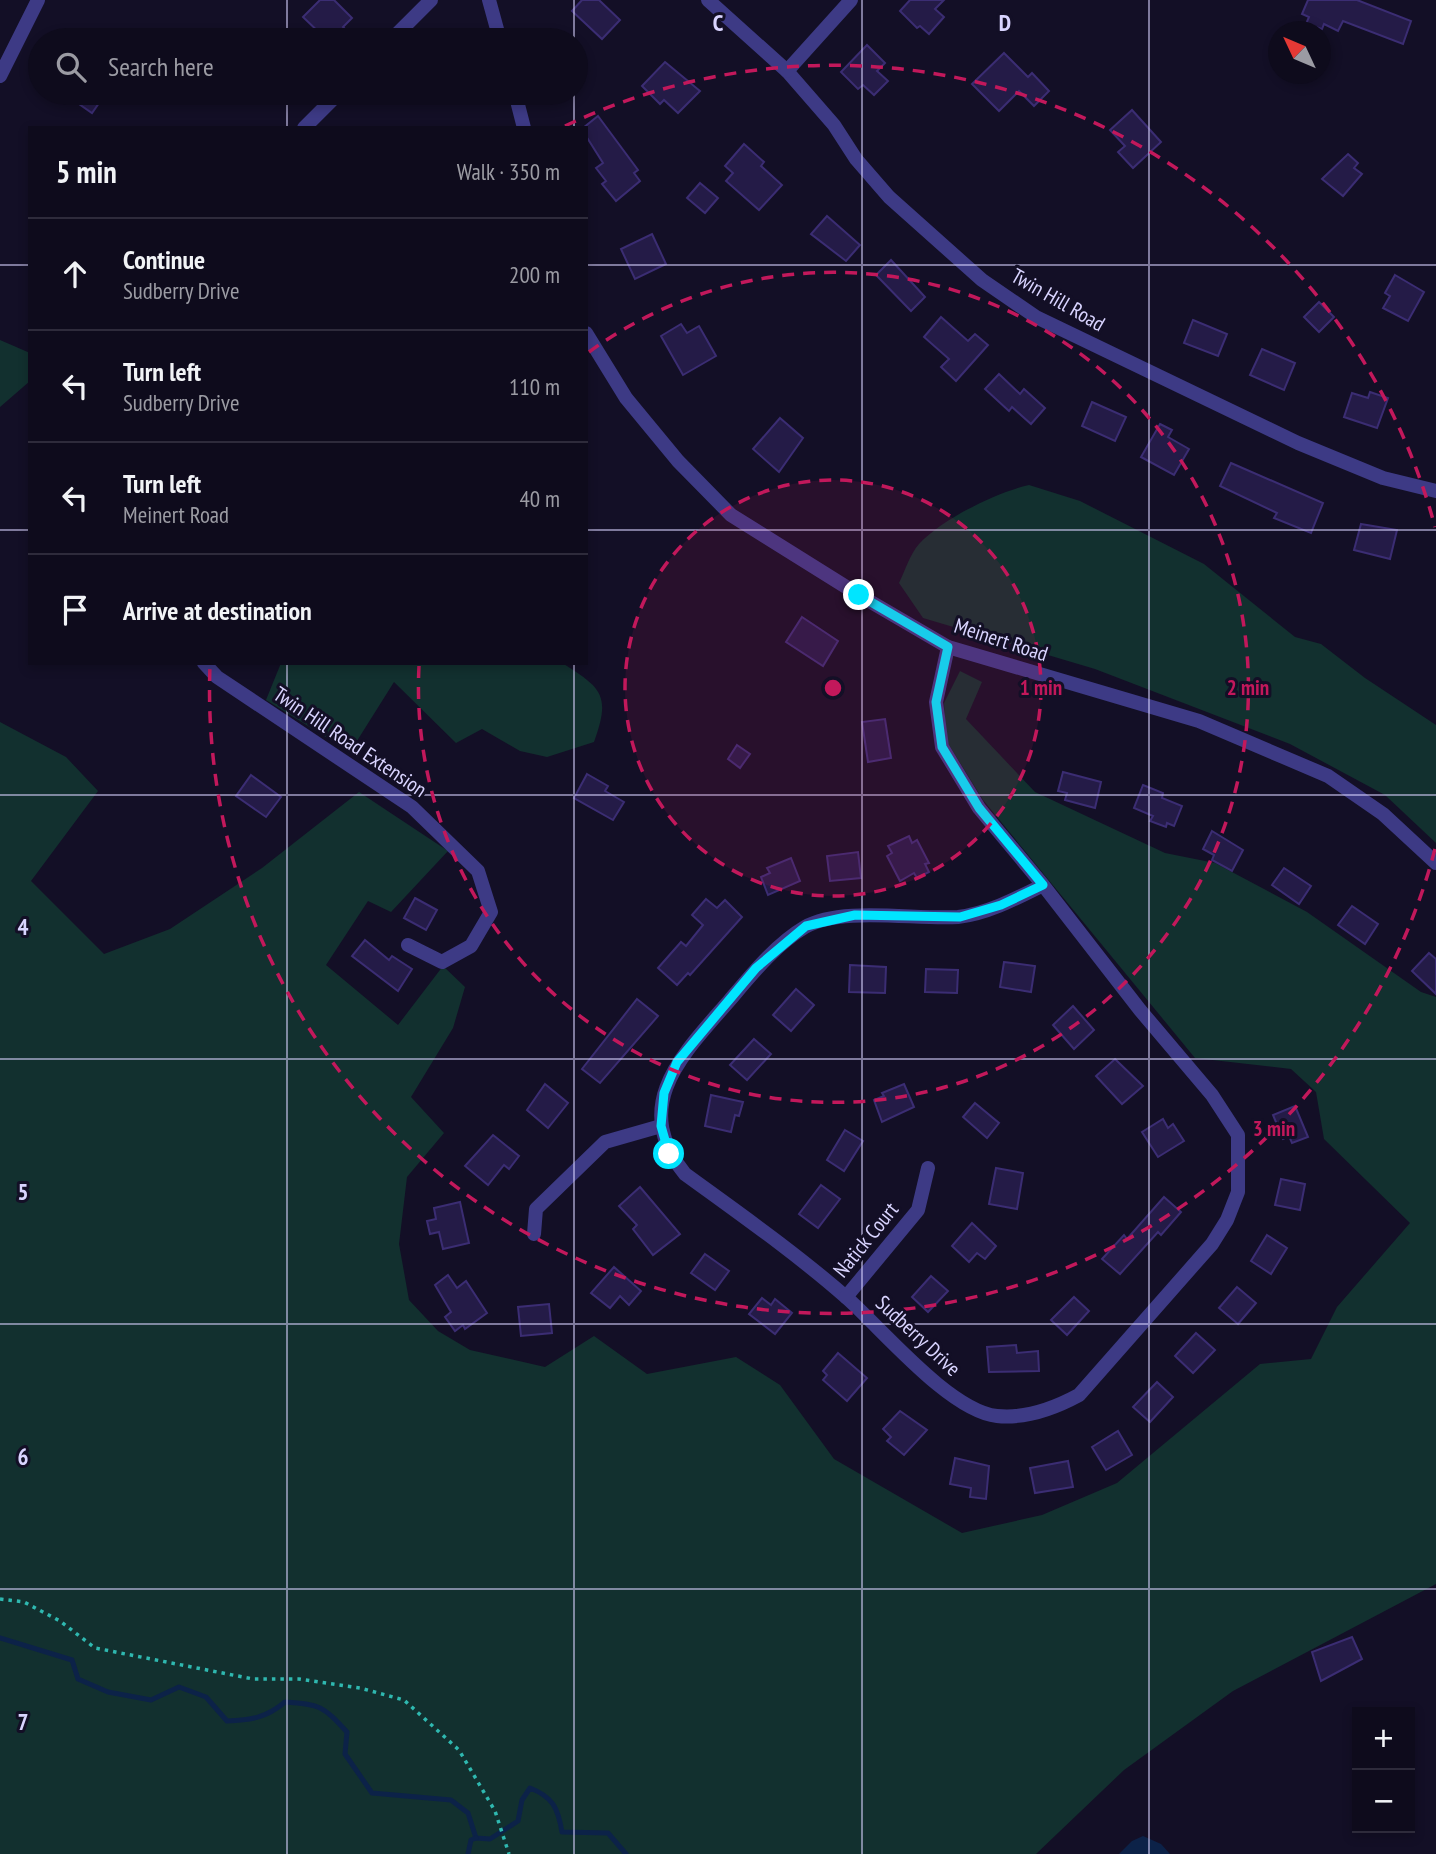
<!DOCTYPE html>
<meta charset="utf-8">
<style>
:root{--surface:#0e0b1c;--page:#1c1929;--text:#f1f3f6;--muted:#9b9ba3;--line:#2e2b3b}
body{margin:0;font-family:"PT Sans Narrow",sans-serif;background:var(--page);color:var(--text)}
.controls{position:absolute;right:21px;bottom:21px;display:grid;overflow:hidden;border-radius:0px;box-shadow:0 4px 10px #0003}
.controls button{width:63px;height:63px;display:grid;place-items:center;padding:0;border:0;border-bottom:2px solid var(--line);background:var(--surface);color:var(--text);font:35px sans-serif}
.compass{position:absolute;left:1268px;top:21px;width:63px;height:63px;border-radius:50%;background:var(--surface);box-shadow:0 4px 10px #0003;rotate:314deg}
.stop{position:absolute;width:21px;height:21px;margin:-16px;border:5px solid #00e5ff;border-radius:50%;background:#fff}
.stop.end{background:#00e5ff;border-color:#fff;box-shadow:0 2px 7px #0008}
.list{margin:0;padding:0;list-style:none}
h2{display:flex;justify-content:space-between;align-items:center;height:91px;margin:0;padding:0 28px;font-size:30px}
h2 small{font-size:23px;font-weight:400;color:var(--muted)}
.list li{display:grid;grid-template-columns:46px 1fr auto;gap:21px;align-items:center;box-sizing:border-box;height:112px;padding:0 28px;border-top:2px solid var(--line)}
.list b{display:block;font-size:26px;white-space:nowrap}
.list p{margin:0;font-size:23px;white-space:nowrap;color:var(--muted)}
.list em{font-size:23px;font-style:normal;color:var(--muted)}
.icon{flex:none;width:38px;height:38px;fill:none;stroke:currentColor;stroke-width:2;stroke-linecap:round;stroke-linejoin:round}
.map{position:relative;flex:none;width:1436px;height:1854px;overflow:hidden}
.search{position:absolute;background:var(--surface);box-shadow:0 4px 10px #0003;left:28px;top:28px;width:560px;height:77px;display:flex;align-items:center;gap:18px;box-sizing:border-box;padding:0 24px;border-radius:38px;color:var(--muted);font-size:26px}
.panel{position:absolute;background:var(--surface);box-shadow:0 4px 10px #0003;left:28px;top:126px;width:560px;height:539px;border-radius:0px}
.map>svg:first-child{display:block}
</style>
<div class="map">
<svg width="1436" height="1854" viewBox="0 0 1436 1854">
<rect width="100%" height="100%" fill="#130f26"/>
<g fill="#12302f">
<polygon points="0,340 30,353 30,381 0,407"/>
<path d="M1029,485L1080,501L1204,564L1295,637L1321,644L1365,678L1436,725V843L1385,795L1290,744L1095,669L923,618L899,583C905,571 910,554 919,544C942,519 997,492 1029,485Z"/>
<path d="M281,663H562C602,688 611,695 594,742L547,757L520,751L482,729L456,743L394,682L350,752L266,700Z"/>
<polygon points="960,671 982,682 966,719 1035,792 1165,853 1215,863 1307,912 1421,992 1436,997 1436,1584 1233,1691 1124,1770 1036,1854 0,1854 0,722 66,757 98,791 31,881 104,954 170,929 262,868 359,792 448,851 391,912 368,901 326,965 398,1025 443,966 465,987 453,1028 411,1097 444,1133 407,1177 399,1244 409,1300 438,1331 470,1350 545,1367 594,1336 647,1374 736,1357 780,1385 834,1459 962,1533 1042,1515 1117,1483 1260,1364 1311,1359 1337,1307 1410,1223 1324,1139 1316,1092 1291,1069 1195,1058 983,800 946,740 944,703"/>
</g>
<polygon fill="#0c2248" points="1143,1836 1161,1844 1170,1854 1119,1854 1132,1841"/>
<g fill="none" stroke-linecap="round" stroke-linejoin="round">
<g stroke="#0c2248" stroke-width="5">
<path d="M0,1638L72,1660L78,1679L108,1692L151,1700L179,1687L206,1697L227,1721C251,1720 266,1718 285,1702C320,1704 323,1706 347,1732L345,1754L372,1793L451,1800L468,1813L476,1838L490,1839L518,1821L522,1800L530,1788C553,1797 558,1808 562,1832L608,1833L626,1854"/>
<polyline points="468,1854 471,1840 476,1838"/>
</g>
</g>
<g fill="#241b47" stroke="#3b2d73" stroke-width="2">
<polygon points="320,0 334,0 352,18 343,27 356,40 327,40 303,17"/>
<polygon points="582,0 599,0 620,20 602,39 572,11"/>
<polygon points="910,0 944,0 935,9 944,17 929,34 920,26 917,28 900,11"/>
<polygon points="1308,0 1357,0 1411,21 1403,44 1343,21 1338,31 1324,24 1322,29 1306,24 1309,17 1302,14"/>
<polygon points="867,45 885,63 877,71 888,81 874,95 863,85 858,89 841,72"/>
<polygon points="1004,53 1028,77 1032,73 1049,91 1034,106 1019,91 999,111 972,84"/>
<polygon points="665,62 700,91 678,113 664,100 660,104 642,86"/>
<polygon points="87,93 106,93 92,113 79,104"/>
<polygon points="1132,110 1161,142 1133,168 1118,152 1125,146 1110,130"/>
<polygon points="598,116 638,170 634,173 640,181 616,201 602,184 606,181 596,168 603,163 586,136 586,128 583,128"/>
<polygon points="744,144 764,162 761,166 782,185 759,210 726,181 733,173 725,166"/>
<polygon points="1348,154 1358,163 1354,168 1362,174 1343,196 1322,179"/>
<polygon points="700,183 718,198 705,213 687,198"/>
<polygon points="827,216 860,245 846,261 811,234"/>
<polygon points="652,234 666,264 635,279 621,249"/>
<polygon points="891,260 925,297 911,311 876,275"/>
<polygon points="1395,275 1424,292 1408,321 1383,308 1390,296 1385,293"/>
<polygon points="1319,302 1334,317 1319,332 1304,317"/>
<polygon points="941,317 968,341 975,334 988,345 956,381 941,367 949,359 924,337"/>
<polygon points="1193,320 1227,334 1218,356 1184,343"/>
<polygon points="681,324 687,333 699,326 716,356 683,375 661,336"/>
<polygon points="1262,349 1295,363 1284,390 1250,375"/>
<polygon points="999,374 1020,394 1024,389 1045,408 1031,424 1012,407 1009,411 985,389"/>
<polygon points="1370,392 1388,398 1377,428 1344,417 1352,393 1368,398"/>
<polygon points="1092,402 1126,417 1115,441 1082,426"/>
<polygon points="780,418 803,438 779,472 753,449"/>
<polygon points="1160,424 1172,430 1168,437 1189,449 1174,475 1141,457"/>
<polygon points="1231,463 1323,503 1311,533 1274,518 1277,513 1220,486"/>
<polygon points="1361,524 1397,530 1390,559 1354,550"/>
<polygon points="802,617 838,641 823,666 786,642"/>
<polygon points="885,719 891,758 868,762 862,722"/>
<polygon points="737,745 750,754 740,768 728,759"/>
<polygon points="1063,772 1101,782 1095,808 1065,800 1067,793 1058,791"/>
<polygon points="587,774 608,786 605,791 624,802 613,820 574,798"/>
<polygon points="251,775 281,797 266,817 236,796"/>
<polygon points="1143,785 1163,793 1162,798 1182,806 1174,826 1167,823 1166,827 1150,821 1153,816 1134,808"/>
<polygon points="1212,831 1243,850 1232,871 1212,860 1214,855 1203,849"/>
<polygon points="909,836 912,843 917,840 929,863 925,864 929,872 917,878 914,873 900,881 887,856 892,853 888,846"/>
<polygon points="858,852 861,878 830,881 827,856"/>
<polygon points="791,858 800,881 768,895 761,877 770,873 767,868"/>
<polygon points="1284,868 1311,886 1299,904 1272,885"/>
<polygon points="415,898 437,910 426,930 404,918"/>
<polygon points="706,899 717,908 725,900 742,917 690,975 688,973 677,985 658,968 681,942 686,946 703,925 692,915"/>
<polygon points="1352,906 1378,924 1365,944 1338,925"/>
<polygon points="365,940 389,960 392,956 412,969 398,991 352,956"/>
<polygon points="1429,953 1436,959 1436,994 1412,971"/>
<polygon points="1004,962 1035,966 1031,992 1000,987"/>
<polygon points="850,965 886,967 885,993 849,992"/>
<polygon points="926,969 958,970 957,993 925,992"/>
<polygon points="796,989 814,1005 791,1031 773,1015"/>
<polygon points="637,999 658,1016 600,1083 582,1069"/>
<polygon points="1073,1006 1094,1030 1074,1049 1053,1025"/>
<polygon points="754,1039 771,1054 747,1080 730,1065"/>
<polygon points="1115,1059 1143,1086 1122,1104 1096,1076"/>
<polygon points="545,1084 568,1103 548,1128 527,1110"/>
<polygon points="904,1084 914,1107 882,1122 874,1100 884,1096 882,1093"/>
<polygon points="711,1095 743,1102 739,1116 735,1115 731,1132 705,1126"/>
<polygon points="975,1103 999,1123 987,1138 963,1117"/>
<polygon points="1295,1106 1308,1137 1292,1143 1289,1136 1283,1139 1273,1115"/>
<polygon points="1163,1119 1168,1128 1173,1124 1184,1141 1158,1157 1142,1132"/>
<polygon points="845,1130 863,1141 844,1171 827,1160"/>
<polygon points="493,1135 519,1156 509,1169 504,1165 488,1185 465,1166"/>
<polygon points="996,1168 1023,1173 1017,1209 989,1204"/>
<polygon points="1281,1179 1305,1184 1300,1210 1275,1205"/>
<polygon points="821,1185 840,1199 818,1228 799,1214"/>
<polygon points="640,1187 680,1234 653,1255 633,1229 637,1225 619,1206"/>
<polygon points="1164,1197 1181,1212 1161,1235 1158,1232 1120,1274 1102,1259 1124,1235 1127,1239"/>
<polygon points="460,1202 469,1243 443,1249 439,1232 430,1234 427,1221 436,1219 434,1208"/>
<polygon points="972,1223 996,1246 985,1259 977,1253 969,1262 952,1246"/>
<polygon points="1267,1235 1287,1248 1271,1274 1251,1261"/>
<polygon points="705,1254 729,1271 715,1290 691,1273"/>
<polygon points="614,1267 641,1291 629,1305 620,1296 610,1308 591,1293"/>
<polygon points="448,1275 457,1288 466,1281 487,1313 465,1329 463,1325 455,1331 445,1317 451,1312 435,1285"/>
<polygon points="931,1276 948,1291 928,1312 912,1297"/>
<polygon points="1237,1287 1256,1303 1238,1324 1219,1308"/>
<polygon points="1074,1297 1089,1311 1067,1335 1051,1320"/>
<polygon points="762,1298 771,1305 775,1299 792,1313 775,1334 749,1314"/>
<polygon points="549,1304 552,1333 521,1336 518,1307"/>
<polygon points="1196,1333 1215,1350 1193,1373 1175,1356"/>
<polygon points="1016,1345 1017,1353 1038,1351 1039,1371 989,1372 987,1347"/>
<polygon points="838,1353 867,1378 847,1401 823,1380 827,1375 823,1371"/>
<polygon points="1157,1382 1173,1397 1150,1422 1133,1407"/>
<polygon points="900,1411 927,1430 904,1455 887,1441 891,1437 883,1429"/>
<polygon points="1118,1431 1132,1455 1106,1470 1092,1447"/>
<polygon points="955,1458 989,1466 986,1499 970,1497 971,1488 950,1484"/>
<polygon points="1068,1461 1073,1487 1035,1493 1030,1468"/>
<polygon points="1352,1637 1362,1659 1321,1681 1312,1652"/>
</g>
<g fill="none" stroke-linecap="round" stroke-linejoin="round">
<polyline stroke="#2fb8b0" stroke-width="3.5" stroke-dasharray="3.5 5" stroke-linecap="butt" points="0,1599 24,1602 60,1621 95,1648 253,1679 299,1679 360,1688 404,1700 459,1750 495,1811 509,1854"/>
<g stroke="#3d3a85" stroke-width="14">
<polyline points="489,0 500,40"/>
<polyline points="708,0 787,71 834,125 856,159 889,197 982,280 1036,317 1298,443 1383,478 1436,491"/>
<polyline points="391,40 431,0"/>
<polyline points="787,71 851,0"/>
<polyline points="0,76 38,0"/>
<polyline points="515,93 524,128"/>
<polyline points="304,128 339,93"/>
<polyline points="586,333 626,398 678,461 731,515 859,595 948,647 1199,721 1328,776 1383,814 1436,863"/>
<path d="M948,647L936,702L942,747L979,808L1043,885C1017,898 987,914 958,917C916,920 841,906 805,927C776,944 751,975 729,1001C683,1054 629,1105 685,1174C740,1214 797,1254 847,1298C883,1330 950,1411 997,1416C1026,1419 1055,1408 1079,1395L1212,1244L1227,1220L1238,1192V1135L1212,1095L1140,1010L1043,885"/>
<polyline points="204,663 217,677 412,807 478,871 491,912 471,946 442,962 408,945"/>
<polyline points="534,1234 536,1209 605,1142 661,1126"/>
<polyline points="846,1297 918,1210 928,1168"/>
</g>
</g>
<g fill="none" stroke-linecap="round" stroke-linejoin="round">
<polyline stroke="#00e5ff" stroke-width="9" points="669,1154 661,1126 664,1093 677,1062 756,968 806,926 855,915 960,917 1001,905 1043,885 979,808 942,747 936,702 948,647 859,595"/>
</g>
<path fill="none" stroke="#d9d4ff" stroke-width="2" stroke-opacity="0.55" d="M287,0V40M574,0V40M862,0V1854M1149,0V1854M287,93V128M574,93V128M0,265H30M586,265H1436M0,530H30M586,530H1436M287,663V1854M574,663V1854M0,795H1436M0,1059H1436M0,1324H1436M0,1589H1436"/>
<circle cx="833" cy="688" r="208" fill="#c2185b" fill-opacity=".12"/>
<g fill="none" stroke="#c2185b" stroke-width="3.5" stroke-dasharray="12 9">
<circle cx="833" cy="688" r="208"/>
<path d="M589 352A415 415 0 1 1 419 666"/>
<path d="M1435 849A623 623 0 0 1 210 666M565 126A623 623 0 0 1 1435 527"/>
</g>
<g text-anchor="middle" stroke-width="6" stroke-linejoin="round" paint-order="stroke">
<g font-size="21" fill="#d9d4ff" stroke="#130f26">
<text transform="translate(1058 300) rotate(30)" y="7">Twin Hill Road</text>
<text transform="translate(1001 640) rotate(18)" y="7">Meinert Road</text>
<text transform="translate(350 742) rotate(34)" y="7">Twin Hill Road Extension</text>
<text transform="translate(866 1240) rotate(-51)" y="7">Natick Court</text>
<text transform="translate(918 1336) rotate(43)" y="7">Sudberry Drive</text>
</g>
</g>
<g font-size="23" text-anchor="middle" font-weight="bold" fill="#d9d4ff" stroke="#130f26" stroke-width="6" stroke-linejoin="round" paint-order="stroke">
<text x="718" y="31">C</text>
<text x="1005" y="31">D</text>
<text x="23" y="935">4</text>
<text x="23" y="1200">5</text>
<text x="23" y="1465">6</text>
<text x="23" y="1730">7</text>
</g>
<circle cx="833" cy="688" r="10" fill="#c2185b" stroke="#130f26" stroke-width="3.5"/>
<g font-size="21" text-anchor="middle" font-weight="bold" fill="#c2185b" stroke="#130f26" stroke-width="6" stroke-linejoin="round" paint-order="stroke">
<text x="1041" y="695">1 min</text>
<text x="1248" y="695">2 min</text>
<text x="1274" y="1136">3 min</text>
</g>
</svg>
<div class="controls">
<button>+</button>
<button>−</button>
</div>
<svg class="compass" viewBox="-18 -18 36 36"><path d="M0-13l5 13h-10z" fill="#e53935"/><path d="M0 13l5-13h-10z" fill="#9b9ba3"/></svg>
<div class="stop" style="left:669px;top:1154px"></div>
<div class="stop end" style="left:859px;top:595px"></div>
<div class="search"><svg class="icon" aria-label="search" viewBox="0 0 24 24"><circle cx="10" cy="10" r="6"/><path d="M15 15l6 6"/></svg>Search here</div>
<section class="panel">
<h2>5 min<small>Walk · 350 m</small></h2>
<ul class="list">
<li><svg class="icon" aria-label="ahead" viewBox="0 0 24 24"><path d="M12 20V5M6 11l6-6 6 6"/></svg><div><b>Continue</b><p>Sudberry Drive</p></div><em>200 m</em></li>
<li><svg class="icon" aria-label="left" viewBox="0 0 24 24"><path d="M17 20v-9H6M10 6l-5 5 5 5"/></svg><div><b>Turn left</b><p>Sudberry Drive</p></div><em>110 m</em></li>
<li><svg class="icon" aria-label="left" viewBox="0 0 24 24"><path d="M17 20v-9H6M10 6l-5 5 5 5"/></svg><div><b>Turn left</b><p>Meinert Road</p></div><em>40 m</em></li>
<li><svg class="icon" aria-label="arrive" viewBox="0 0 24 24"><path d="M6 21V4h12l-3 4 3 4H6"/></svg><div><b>Arrive at destination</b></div></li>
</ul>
</section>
</div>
